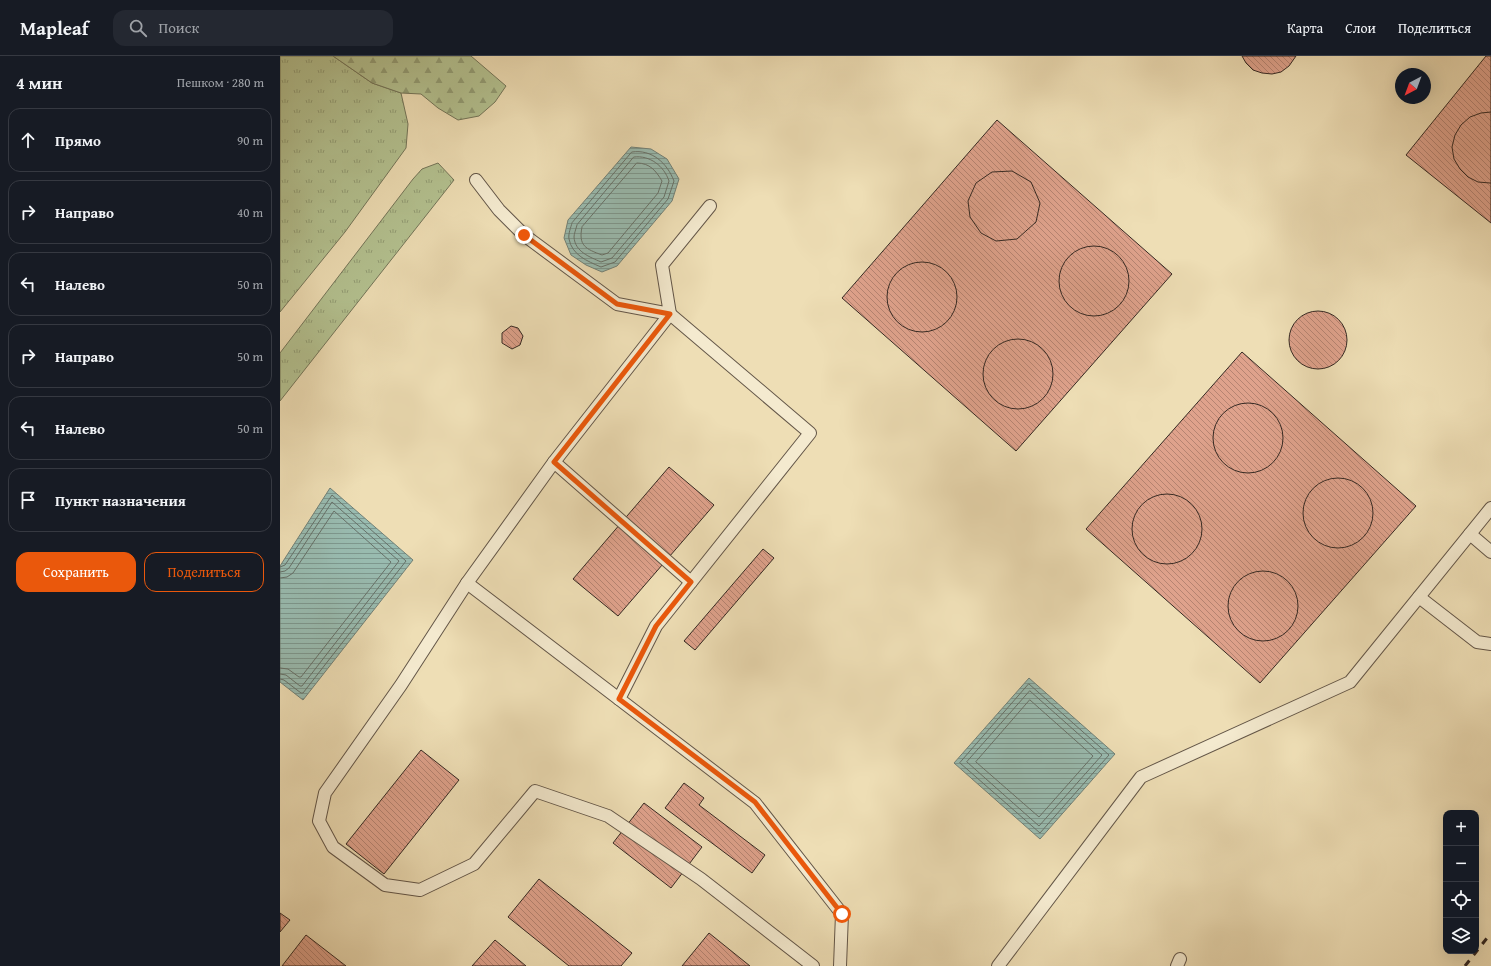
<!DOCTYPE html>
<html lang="ru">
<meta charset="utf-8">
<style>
:root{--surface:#171b24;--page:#242831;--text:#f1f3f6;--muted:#9ea1a6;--line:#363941;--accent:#ea580c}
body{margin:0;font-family:"Gentium Book Plus",serif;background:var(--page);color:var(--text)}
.controls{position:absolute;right:12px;bottom:12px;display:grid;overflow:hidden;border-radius:8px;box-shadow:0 4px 16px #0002}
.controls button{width:36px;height:36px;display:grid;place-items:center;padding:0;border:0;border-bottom:1px solid var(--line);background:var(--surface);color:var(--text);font:20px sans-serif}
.compass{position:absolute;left:1115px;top:12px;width:36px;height:36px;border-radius:50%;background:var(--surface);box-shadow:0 4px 16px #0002;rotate:221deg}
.stop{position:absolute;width:12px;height:12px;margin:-9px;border:3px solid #ea580c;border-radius:50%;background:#fff}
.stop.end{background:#ea580c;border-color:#fff;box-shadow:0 1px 4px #0008}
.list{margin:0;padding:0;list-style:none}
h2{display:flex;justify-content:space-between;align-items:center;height:52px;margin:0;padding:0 16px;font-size:17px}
h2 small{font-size:13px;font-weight:400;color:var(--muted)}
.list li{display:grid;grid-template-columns:26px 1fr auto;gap:12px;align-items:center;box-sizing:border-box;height:64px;margin:0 8px 8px;padding:0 8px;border:1px solid var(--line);border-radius:12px}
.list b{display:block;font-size:15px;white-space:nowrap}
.list em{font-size:13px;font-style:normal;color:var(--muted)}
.actions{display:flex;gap:8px;padding:12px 16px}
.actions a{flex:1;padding:9px 0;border:1px solid var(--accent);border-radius:12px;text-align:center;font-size:14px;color:var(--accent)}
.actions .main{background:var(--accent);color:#fff}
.icon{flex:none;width:22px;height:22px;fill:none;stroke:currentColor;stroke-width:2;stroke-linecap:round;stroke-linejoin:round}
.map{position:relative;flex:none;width:1211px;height:910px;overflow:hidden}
header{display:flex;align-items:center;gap:24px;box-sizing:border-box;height:56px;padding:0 20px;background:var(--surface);border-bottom:1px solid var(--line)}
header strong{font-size:19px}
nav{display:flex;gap:22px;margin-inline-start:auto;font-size:14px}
.search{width:280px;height:36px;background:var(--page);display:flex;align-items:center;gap:10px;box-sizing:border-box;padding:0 14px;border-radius:12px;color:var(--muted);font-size:15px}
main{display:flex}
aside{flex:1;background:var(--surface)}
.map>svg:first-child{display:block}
</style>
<header>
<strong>Mapleaf</strong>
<div class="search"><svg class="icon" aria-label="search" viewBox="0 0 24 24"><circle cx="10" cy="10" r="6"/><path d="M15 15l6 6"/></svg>Поиск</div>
<nav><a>Карта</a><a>Слои</a><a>Поделиться</a></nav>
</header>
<main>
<aside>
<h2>4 мин<small>Пешком · 280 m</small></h2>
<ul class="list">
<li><svg class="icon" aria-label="ahead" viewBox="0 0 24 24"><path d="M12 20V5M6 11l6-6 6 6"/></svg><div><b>Прямо</b></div><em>90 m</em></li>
<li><svg class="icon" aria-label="right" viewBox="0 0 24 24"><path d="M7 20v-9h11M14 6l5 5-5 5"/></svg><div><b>Направо</b></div><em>40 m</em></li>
<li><svg class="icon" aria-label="left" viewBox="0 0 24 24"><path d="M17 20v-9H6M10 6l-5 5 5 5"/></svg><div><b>Налево</b></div><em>50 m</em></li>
<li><svg class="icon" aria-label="right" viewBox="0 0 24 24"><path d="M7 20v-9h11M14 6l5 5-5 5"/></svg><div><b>Направо</b></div><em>50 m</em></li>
<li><svg class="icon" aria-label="left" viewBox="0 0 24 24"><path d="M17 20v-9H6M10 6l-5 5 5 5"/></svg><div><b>Налево</b></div><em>50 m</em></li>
<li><svg class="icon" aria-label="arrive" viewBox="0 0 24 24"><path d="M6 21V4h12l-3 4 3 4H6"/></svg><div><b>Пункт назначения</b></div></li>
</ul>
<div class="actions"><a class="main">Сохранить</a><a>Поделиться</a></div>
</aside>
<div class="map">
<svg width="1211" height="910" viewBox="0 0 1211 910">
<defs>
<pattern id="grass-tufts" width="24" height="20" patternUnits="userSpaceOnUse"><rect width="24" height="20" fill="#b4c291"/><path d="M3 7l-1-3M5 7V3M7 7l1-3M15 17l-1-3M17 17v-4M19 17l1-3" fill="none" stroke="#939e76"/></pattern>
<pattern id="forest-firs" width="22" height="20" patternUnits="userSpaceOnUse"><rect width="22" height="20" fill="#b4c291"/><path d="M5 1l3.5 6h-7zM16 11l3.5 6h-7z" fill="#939e76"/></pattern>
<pattern id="water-rules" width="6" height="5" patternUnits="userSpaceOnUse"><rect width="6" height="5" fill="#99bcb1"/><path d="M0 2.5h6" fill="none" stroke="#7e9990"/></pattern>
<pattern id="building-back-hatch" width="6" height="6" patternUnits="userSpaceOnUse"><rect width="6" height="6" fill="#dfa28c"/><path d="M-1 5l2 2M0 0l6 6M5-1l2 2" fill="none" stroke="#b68472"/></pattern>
</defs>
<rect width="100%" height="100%" fill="#eedeb5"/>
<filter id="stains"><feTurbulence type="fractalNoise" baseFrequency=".005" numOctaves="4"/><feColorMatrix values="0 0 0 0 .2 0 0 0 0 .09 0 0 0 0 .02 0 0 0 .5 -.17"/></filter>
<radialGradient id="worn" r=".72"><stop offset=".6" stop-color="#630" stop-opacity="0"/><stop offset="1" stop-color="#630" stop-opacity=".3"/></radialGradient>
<g fill="url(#grass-tufts)" stroke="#74765a">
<polygon points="0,0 53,0 92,27 121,37 128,68 126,92 65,176 0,256"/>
<polygon points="158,107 174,124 0,345 0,297 133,123 142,113"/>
</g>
<polygon fill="url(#forest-firs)" stroke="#74765a" points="53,0 191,0 226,30 215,46 199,60 178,64 158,52 141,38 121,37 92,27"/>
<g fill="url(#water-rules)" stroke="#718178">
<polygon points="351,91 371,93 387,103 399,123 392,145 337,210 322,216 306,209 291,199 284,182 288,164"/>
<polygon points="50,432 133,504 23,644 0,626 0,510"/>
<polygon points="749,622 835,698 760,783 674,707"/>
</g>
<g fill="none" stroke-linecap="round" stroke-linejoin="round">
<g stroke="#67726a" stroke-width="1">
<path d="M352,96C372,93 387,107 394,125L388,143L335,206L321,211C307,205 292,199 289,183C288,178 291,171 292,167Z"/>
<path d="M354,101C370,99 384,110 389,125L384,141L332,202L321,206C310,201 295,196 294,181C294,178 296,173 297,169Z"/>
<path d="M357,107C370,107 376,115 382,125L378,137L328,197L322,199C306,193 298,190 302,171Z"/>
<polyline points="0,511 5,509 52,439 126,505 23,637 21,637 4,624 0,623"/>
<polyline points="0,516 5,515 9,512 52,446 119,505 22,630 20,630 6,619 0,618"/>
<polyline points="0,522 7,521 13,517 54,455 111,506 21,621 19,621 8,613 0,612"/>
<polygon points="749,628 829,699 760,777 680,707"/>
<polygon points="750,635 822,699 759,770 687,706"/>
<polygon points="750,644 813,700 759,761 696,706"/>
</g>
</g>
<g fill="url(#building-back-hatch)" stroke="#352923">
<polygon points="962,0 1016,0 1009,10 1001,16 992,18 982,17 973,14 966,7"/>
<polygon points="1206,0 1211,0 1211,167 1126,99"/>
<polygon points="1211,56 1211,127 1210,127 1198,126 1188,121 1180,113 1174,103 1172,91 1175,79 1181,69 1190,61 1201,57"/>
<polygon points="717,64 892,218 736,395 562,242"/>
<polygon points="732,115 751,126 760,147 756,166 737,183 716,185 701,177 690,161 688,145 696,127 712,116"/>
<circle cx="814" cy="225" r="35"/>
<circle cx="642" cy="241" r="35"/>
<circle cx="1038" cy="284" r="29"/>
<polygon points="231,270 238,272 243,280 240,289 232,293 222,287 222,277"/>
<circle cx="738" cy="318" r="35"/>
<polygon points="962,296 1136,450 980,627 806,473"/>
<circle cx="968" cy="382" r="35"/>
<polygon points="389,411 434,449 338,560 293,523"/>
<circle cx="1058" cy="457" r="35"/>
<circle cx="887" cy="473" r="35"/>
<polygon points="483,493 494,502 415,594 404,585"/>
<circle cx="983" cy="550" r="35"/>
<polygon points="141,694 179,724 104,818 66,788"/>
<polygon points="404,727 424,742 419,749 485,799 472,817 385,752"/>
<polygon points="364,747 422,791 391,832 333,787"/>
<polygon points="259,823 352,897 341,910 289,910 228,861"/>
<polygon points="0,857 10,864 0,876"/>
<polygon points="429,877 470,910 402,910"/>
<polygon points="26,879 66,910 2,910"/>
<polygon points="215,884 246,910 192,910"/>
</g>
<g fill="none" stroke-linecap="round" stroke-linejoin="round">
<g stroke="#635648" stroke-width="14">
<g id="lane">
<polyline points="196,124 219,154 244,179 337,248 390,258 382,209 430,150"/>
<polyline points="274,406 411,526"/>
<polyline points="1190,478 1211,496"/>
<polyline points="187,527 339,643"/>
<polyline points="1139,541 1197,586 1211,588"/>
<polyline points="533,910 421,823 328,760 255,735 194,808 140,834 105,829 53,791 39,765 45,737 121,629 187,527 274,406 390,258 530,377 376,570 339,643 475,747 562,858 560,910"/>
<polyline points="718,910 861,721 1070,626 1211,452"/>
<polyline points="897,910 900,903"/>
</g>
</g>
<use href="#lane" stroke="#f4eacf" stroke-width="12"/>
<polyline stroke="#352923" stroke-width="3" stroke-dasharray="7 7" stroke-linecap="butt" points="1185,910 1211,877"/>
</g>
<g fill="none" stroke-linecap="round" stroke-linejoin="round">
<polyline stroke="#ea580c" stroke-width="5" points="244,179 337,248 390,258 274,406 411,526 376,570 339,643 475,746 562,858"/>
</g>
<rect width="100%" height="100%" filter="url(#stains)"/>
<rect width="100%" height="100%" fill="url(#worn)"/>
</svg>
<div class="controls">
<button>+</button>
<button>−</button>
<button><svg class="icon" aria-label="locate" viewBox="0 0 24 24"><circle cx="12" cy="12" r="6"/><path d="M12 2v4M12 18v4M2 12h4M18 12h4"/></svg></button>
<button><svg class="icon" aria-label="layers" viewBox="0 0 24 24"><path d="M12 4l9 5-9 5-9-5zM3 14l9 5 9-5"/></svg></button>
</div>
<svg class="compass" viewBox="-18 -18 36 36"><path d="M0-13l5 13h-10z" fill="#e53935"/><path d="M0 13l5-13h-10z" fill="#9ea1a6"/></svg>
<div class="stop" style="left:562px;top:858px"></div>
<div class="stop end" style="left:244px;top:179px"></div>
</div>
</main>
